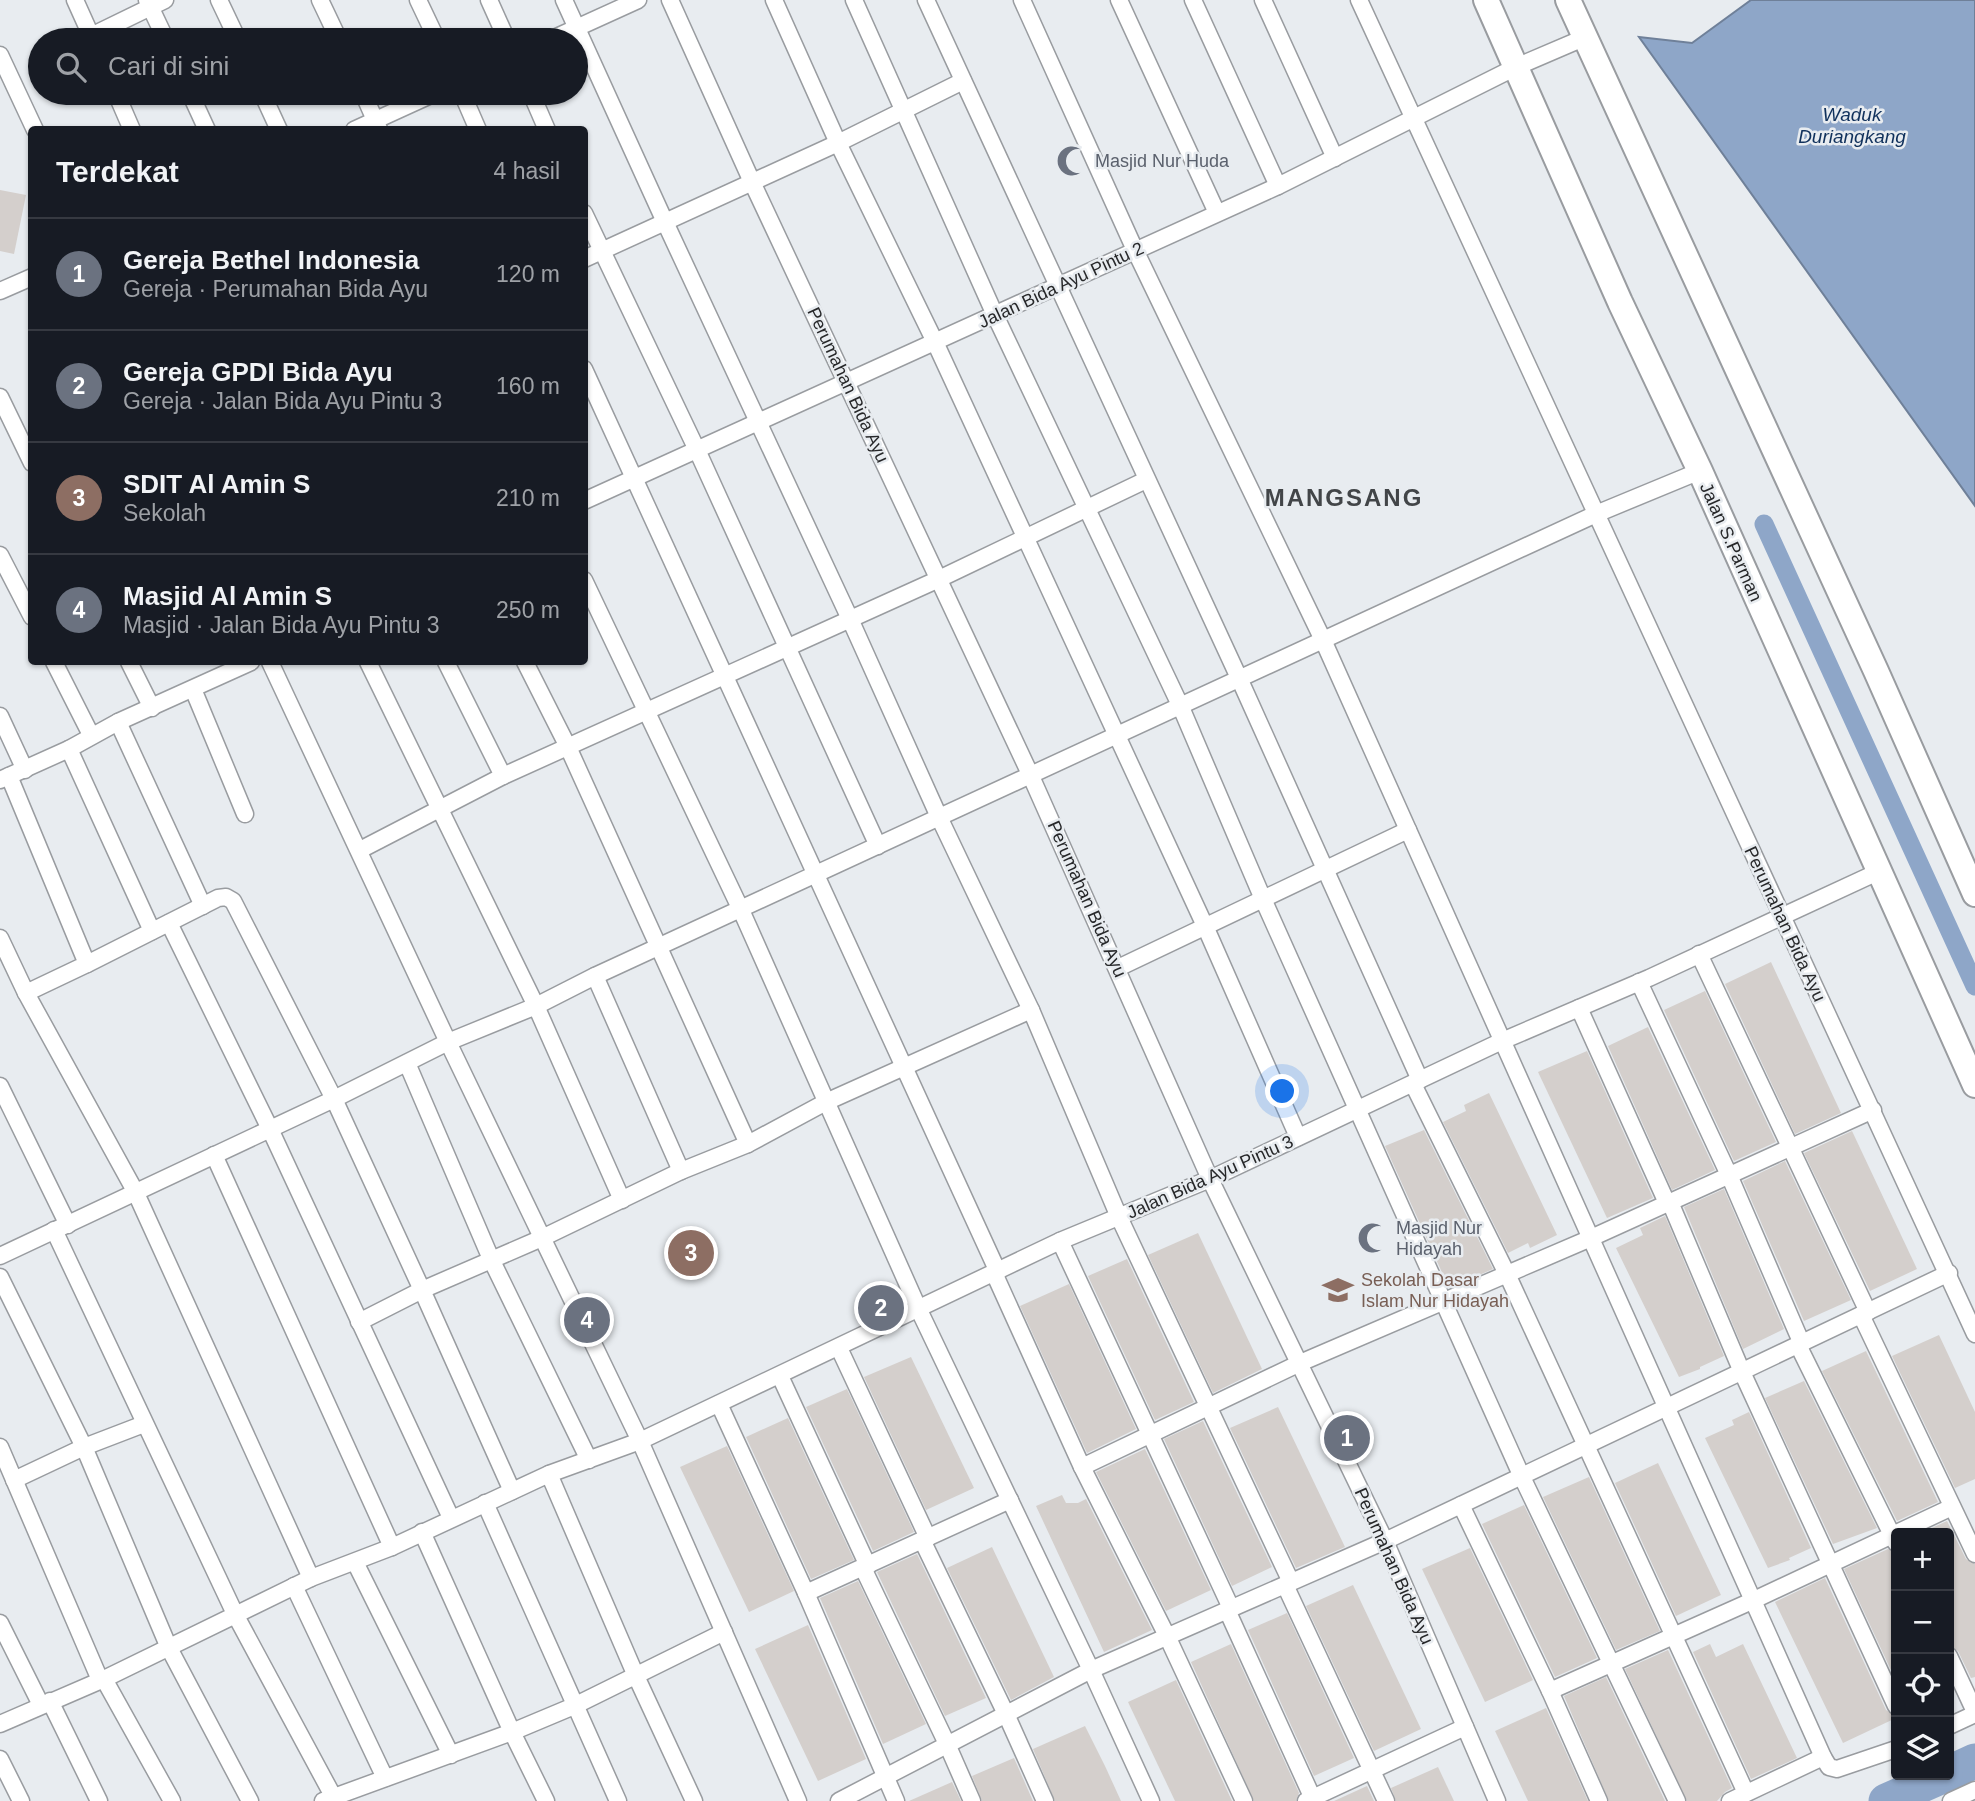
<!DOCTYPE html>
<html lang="id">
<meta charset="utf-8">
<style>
:root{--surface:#171b24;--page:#20242c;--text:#f1f3f6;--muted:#9ea1a6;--line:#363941;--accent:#9b562a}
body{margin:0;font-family:Helvetica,sans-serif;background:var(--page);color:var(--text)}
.controls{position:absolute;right:21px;bottom:21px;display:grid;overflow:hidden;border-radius:7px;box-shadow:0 2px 5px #0004}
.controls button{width:63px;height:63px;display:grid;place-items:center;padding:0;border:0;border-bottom:2px solid var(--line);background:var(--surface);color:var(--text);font:35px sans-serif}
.you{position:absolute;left:1283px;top:1092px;width:24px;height:24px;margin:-18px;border:5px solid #fff;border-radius:50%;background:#1a73e8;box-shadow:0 0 0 10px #1a73e833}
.badge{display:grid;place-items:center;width:46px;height:46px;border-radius:50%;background:var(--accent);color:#fff;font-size:23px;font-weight:700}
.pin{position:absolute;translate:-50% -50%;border:4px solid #fff;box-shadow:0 2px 7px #0006}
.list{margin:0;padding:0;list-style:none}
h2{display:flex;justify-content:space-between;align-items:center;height:91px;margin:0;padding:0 28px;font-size:30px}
h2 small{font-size:23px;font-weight:400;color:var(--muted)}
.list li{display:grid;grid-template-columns:46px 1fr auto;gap:21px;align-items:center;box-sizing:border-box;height:112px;padding:0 28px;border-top:2px solid var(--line)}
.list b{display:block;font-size:26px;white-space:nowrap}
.list p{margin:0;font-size:23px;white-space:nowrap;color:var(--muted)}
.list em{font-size:23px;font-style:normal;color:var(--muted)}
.icon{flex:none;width:38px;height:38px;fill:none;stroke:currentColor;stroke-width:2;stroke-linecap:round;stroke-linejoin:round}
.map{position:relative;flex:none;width:1975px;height:1801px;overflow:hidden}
.search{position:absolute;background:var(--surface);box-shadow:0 2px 5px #0004;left:28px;top:28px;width:560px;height:77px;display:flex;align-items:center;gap:18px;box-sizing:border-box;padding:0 24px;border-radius:38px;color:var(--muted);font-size:26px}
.panel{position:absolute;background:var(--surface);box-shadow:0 2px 5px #0004;left:28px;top:126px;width:560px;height:539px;border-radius:7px}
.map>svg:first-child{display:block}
</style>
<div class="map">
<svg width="1975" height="1801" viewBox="0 0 1975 1801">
<rect width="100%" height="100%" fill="#e8ecf0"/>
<polygon fill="#8ea6c8" stroke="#6f8099" stroke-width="2" points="1751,0 1975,0 1975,506 1639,37 1692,43"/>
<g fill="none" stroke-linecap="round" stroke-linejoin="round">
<polyline stroke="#8ea6c8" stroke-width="19" points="1764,524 1975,986"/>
<g stroke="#8ea6c8" stroke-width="35">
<polyline points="1949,1773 1975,1761"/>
<polyline points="1886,1801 1945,1775"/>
</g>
</g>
<g fill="#d4cfcc">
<polygon points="0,190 26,195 14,254 0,251"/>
<polygon points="1771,962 1841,1113 1795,1134 1725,984"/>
<polygon points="1705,991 1776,1142 1734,1161 1664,1010"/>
<polygon points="1648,1027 1715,1170 1672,1190 1608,1046"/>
<polygon points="1587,1051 1653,1198 1607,1218 1538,1072"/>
<polygon points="1489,1093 1557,1235 1530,1248 1528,1243 1508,1253 1443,1122 1466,1111 1464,1105"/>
<polygon points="1424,1130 1493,1269 1449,1288 1385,1146"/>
<polygon points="1852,1131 1917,1269 1870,1291 1804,1153"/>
<polygon points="1785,1161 1851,1300 1804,1321 1743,1181"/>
<polygon points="1724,1189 1784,1329 1743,1349 1684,1207"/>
<polygon points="1665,1216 1724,1356 1700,1367 1700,1369 1679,1377 1616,1248 1643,1235 1640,1228"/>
<polygon points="1198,1233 1262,1369 1213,1393 1148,1255"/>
<polygon points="1127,1259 1194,1402 1155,1420 1088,1276"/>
<polygon points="1069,1284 1136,1429 1087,1453 1020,1306"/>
<polygon points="1939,1335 1975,1412 1975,1479 1955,1488 1892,1356"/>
<polygon points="1866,1351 1938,1502 1897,1521 1822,1371"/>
<polygon points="911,1357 974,1488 926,1510 864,1377"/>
<polygon points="1804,1381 1877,1528 1833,1544 1765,1398"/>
<polygon points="847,1389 914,1532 873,1551 806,1407"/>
<polygon points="1278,1407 1345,1547 1296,1568 1230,1428"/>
<polygon points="1749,1412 1811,1548 1789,1558 1790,1560 1768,1568 1705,1438 1734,1425 1732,1420"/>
<polygon points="788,1418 854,1560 811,1579 746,1437"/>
<polygon points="1203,1421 1272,1567 1232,1586 1164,1439"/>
<polygon points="727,1446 794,1591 749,1612 680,1467"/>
<polygon points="1145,1449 1211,1590 1166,1611 1096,1472"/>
<polygon points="1658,1463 1721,1595 1676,1616 1615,1483"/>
<polygon points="1589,1477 1660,1631 1616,1650 1543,1497"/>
<polygon points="1062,1495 1066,1503 1078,1503 1086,1499 1152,1630 1104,1652 1036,1506"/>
<polygon points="1524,1505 1597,1658 1555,1677 1482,1524"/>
<polygon points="1947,1521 1966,1559 1975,1564 1975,1677 1971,1678 1958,1651 1949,1646 1949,1533 1921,1533"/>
<polygon points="992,1547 1054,1677 1011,1700 947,1568"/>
<polygon points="1470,1548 1533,1680 1485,1702 1422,1569"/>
<polygon points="1888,1549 1896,1553 1896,1681 1844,1569"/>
<polygon points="917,1554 986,1698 945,1716 877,1572"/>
<polygon points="1825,1578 1886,1710 1896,1716 1896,1718 1843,1743 1775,1602"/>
<polygon points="858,1581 926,1724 883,1744 820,1598"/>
<polygon points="1353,1585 1421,1729 1374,1751 1306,1606"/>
<polygon points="1287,1613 1354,1758 1314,1776 1248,1630"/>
<polygon points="808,1625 866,1759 818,1781 755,1649"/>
<polygon points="1231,1644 1299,1793 1296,1801 1254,1801 1191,1662"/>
<polygon points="1710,1644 1716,1657 1743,1644 1797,1758 1751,1779 1693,1652"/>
<polygon points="1668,1650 1732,1788 1725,1792 1717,1801 1687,1801 1625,1669"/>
<polygon points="1606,1677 1665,1801 1609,1801 1564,1696"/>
<polygon points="1176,1680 1232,1801 1175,1801 1128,1702"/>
<polygon points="1546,1708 1588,1801 1528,1801 1495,1731"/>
<polygon points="1085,1726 1105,1766 1121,1801 1055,1801 1033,1749"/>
<polygon points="1014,1758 1033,1801 982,1801 972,1776"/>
<polygon points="1438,1767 1454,1801 1396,1801 1391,1788"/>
<polygon points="952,1782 961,1801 909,1801"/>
<polygon points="1367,1786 1374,1801 1334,1801"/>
</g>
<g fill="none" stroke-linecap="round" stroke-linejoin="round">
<g stroke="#999ca0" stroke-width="19">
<g id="minor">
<polyline points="75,0 93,40"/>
<polyline points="147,0 166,40"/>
<polyline points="219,0 238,40"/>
<polyline points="320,0 339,40"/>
<polyline points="418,0 437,40"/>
<polyline points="489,0 507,40"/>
<polyline points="564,0 665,222 850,619 939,817 1031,1010 1119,1217 1291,1582"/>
<polyline points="670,0 752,182 1030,774 1210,1179 1385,1541 1497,1801"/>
<polyline points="774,0 838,143 935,342 1205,926 1298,1137"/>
<polyline points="854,0 995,315 1180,705 1263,899 1522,1477 1677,1801"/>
<polyline points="926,0 1239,678 1420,1080"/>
<polyline points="1022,0 1135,250 1323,640 1823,1757 1829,1767 1837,1769 1896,1749"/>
<polyline points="1119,0 1217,213"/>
<polyline points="1193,0 1278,186"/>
<polyline points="1263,0 1335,158"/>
<polyline points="1359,0 1975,1334"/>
<polyline points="91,36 165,0"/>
<polyline points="550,40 638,0"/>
<polyline points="0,55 35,130"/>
<polyline points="116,93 132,130"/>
<polyline points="190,93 207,130"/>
<polyline points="262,93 279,130"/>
<polyline points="363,93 379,129"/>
<polyline points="462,93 478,130"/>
<polyline points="531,93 547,130"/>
<polyline points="354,130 435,93"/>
<polyline points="584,213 697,450 878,846"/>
<polyline points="584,259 838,143 963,81"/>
<polyline points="0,291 32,277"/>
<polyline points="584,369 998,1272"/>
<polyline points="0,397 32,463"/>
<polyline points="584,501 1278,186 1516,67 1586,37"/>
<polyline points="0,555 32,617"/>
<polyline points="584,580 741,910 919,1310 1091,1670 1151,1801"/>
<polyline points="54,662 91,735"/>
<polyline points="129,662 152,708"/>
<polyline points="270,662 448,1042 640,1441 798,1801"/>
<polyline points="368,662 536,1006 622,1200"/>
<polyline points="446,662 503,776"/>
<polyline points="525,662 568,747 748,1144"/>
<polyline points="193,689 245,814"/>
<polyline points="0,716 25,770"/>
<polyline points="118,722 203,906"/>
<polyline points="69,749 152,931"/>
<polyline points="9,776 87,964 26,993"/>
<polyline points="0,780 69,749 118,722 251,662"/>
<polyline points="360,850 503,776 939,579 1146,480"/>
<polyline points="169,923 270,1129 451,1518"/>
<polyline points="0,938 26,993 135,1191 311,1578"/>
<polyline points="1699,954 1868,1312"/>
<polyline points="87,964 218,898 226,897 233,901 334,1099 422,1290 359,1322"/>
<polyline points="1118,968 1408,830"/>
<polyline points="595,976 681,1171"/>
<polyline points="1639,982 1729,1175 1802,1344"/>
<polyline points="1579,1008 1667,1203"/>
<polyline points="407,1063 491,1259 589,1460"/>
<polyline points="1413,1084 1507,1274 1746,1793"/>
<polyline points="0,1086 68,1225"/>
<polyline points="214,1155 392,1547"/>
<polyline points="1670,1202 1742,1372 1896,1706"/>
<polyline points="54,1230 236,1616 333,1796"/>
<polyline points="1060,1241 1231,1608"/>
<polyline points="0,1256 334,1099 448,1042 536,1006 595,976 1596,514 1700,471"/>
<polyline points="994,1273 1082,1467 1167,1636 1244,1801"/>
<polyline points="0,1277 84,1447 169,1648 250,1801"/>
<polyline points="1861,1315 1975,1554"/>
<polyline points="1798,1345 1896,1543"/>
<polyline points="839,1348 928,1538"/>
<polyline points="780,1376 868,1566"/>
<polyline points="719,1404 806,1593 896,1801"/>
<polyline points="0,1447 100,1680"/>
<polyline points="1082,1467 1300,1363 1591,1238 1873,1110"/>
<polyline points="549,1474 636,1676 694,1801"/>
<polyline points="14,1480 84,1447 144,1424"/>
<polyline points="512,1491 422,1290 542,1238 681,1171 748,1144 826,1102 1031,1010"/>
<polyline points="485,1503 618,1801"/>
<polyline points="1461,1505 1550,1691 1599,1801"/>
<polyline points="422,1532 512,1732 546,1801"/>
<polyline points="922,1540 1006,1714 1045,1801"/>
<polyline points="355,1562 451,1755"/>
<polyline points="863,1568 947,1744 972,1801"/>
<polyline points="1285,1585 1386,1801"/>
<polyline points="294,1586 385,1778"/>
<polyline points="806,1593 1010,1500"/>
<polyline points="1227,1610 1314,1801"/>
<polyline points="0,1623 41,1705"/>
<polyline points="1949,1656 1975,1712"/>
<polyline points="104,1679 172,1801"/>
<polyline points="1550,1691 1754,1600 1952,1507"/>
<polyline points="50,1701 99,1801"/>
<polyline points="0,1724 104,1679 311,1578 392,1547 549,1474 640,1441 1060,1241 1210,1179 1502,1041 1649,978 1880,871"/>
<polyline points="1949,1726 1975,1714"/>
<polyline points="0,1759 21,1801"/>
<polyline points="323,1801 512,1732 574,1706 724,1632"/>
<polyline points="839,1801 1091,1670 1385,1541 1949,1273"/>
<polyline points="1306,1801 1465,1727"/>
<polyline points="1730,1801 1823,1757"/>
<polyline points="1951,1801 1975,1790"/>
</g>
</g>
<g stroke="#999ca0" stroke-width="28">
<g id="primary">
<polyline points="1486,0 1620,302 1700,471 1975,1085"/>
<polyline points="1568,0 1876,671 1975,894"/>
</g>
</g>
<use href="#minor" stroke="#fff" stroke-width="16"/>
<use href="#primary" stroke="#fff" stroke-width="24"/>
</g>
<defs>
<g id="mosque-bare" transform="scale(2.415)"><path d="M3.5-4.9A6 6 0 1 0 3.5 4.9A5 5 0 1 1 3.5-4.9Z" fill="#6b7280" stroke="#e8ecf0" stroke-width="2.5" paint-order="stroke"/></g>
<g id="school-bare" transform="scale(2.415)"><path d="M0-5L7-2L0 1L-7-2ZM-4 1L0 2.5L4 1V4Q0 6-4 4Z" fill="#8d6e63" stroke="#e8ecf0" stroke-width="2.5" paint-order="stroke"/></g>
</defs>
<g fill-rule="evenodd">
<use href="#mosque-bare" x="1072" y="161"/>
<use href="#mosque-bare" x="1373" y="1238"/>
<use href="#school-bare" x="1338" y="1290"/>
</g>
<g text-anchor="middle" stroke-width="5" stroke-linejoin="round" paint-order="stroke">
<g font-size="18" fill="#5b616d" stroke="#e8ecf0" text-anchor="start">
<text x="1095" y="167">Masjid Nur Huda</text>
<text x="1396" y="1234">Masjid Nur<tspan x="1396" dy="21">Hidayah</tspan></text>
</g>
<g font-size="18" fill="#27282a" stroke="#e8ecf0">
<text transform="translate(1061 285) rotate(-25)" y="6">Jalan Bida Ayu Pintu 2</text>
<text transform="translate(848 385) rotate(65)" y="6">Perumahan Bida Ayu</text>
<text transform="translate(1731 542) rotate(66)" y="6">Jalan S.Parman</text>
<text transform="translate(1087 899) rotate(66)" y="6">Perumahan Bida Ayu</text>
<text transform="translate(1785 924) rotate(65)" y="6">Perumahan Bida Ayu</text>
<text transform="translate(1210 1177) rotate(-24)" y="6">Jalan Bida Ayu Pintu 3</text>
<text transform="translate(1394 1566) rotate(66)" y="6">Perumahan Bida Ayu</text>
</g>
<g font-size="18" fill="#785e54" stroke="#e8ecf0" text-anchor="start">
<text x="1361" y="1286">Sekolah Dasar<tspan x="1361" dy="21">Islam Nur Hidayah</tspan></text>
</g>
<g font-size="19" font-style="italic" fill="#10315c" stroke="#e8ecf0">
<text x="1852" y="121">Waduk<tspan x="1852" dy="22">Duriangkang</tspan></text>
</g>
<g font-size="24" font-weight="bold" letter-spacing="2" fill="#424548" stroke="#e8ecf0">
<text x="1344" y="506">MANGSANG</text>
</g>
</g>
</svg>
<div class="controls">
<button>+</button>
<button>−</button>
<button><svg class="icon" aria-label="locate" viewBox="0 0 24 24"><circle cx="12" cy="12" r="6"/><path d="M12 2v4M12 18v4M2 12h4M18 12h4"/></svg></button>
<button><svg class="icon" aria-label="layers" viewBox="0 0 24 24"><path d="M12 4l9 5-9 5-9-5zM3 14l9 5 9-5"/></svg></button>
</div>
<div class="you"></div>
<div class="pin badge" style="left:1347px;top:1438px;background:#6b7280">1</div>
<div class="pin badge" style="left:881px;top:1308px;background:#6b7280">2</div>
<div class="pin badge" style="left:691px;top:1253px;background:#8d6e63">3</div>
<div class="pin badge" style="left:587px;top:1320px;background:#6b7280">4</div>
<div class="search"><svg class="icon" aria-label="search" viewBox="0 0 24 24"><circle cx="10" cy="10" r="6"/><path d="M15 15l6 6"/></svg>Cari di sini</div>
<section class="panel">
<h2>Terdekat<small>4 hasil</small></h2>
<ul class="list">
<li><span class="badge" style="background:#6b7280">1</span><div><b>Gereja Bethel Indonesia</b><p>Gereja · Perumahan Bida Ayu</p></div><em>120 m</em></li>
<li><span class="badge" style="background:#6b7280">2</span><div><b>Gereja GPDI Bida Ayu</b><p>Gereja · Jalan Bida Ayu Pintu 3</p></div><em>160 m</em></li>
<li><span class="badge" style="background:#8d6e63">3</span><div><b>SDIT Al Amin S</b><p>Sekolah</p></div><em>210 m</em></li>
<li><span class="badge" style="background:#6b7280">4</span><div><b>Masjid Al Amin S</b><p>Masjid · Jalan Bida Ayu Pintu 3</p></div><em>250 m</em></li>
</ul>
</section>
</div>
